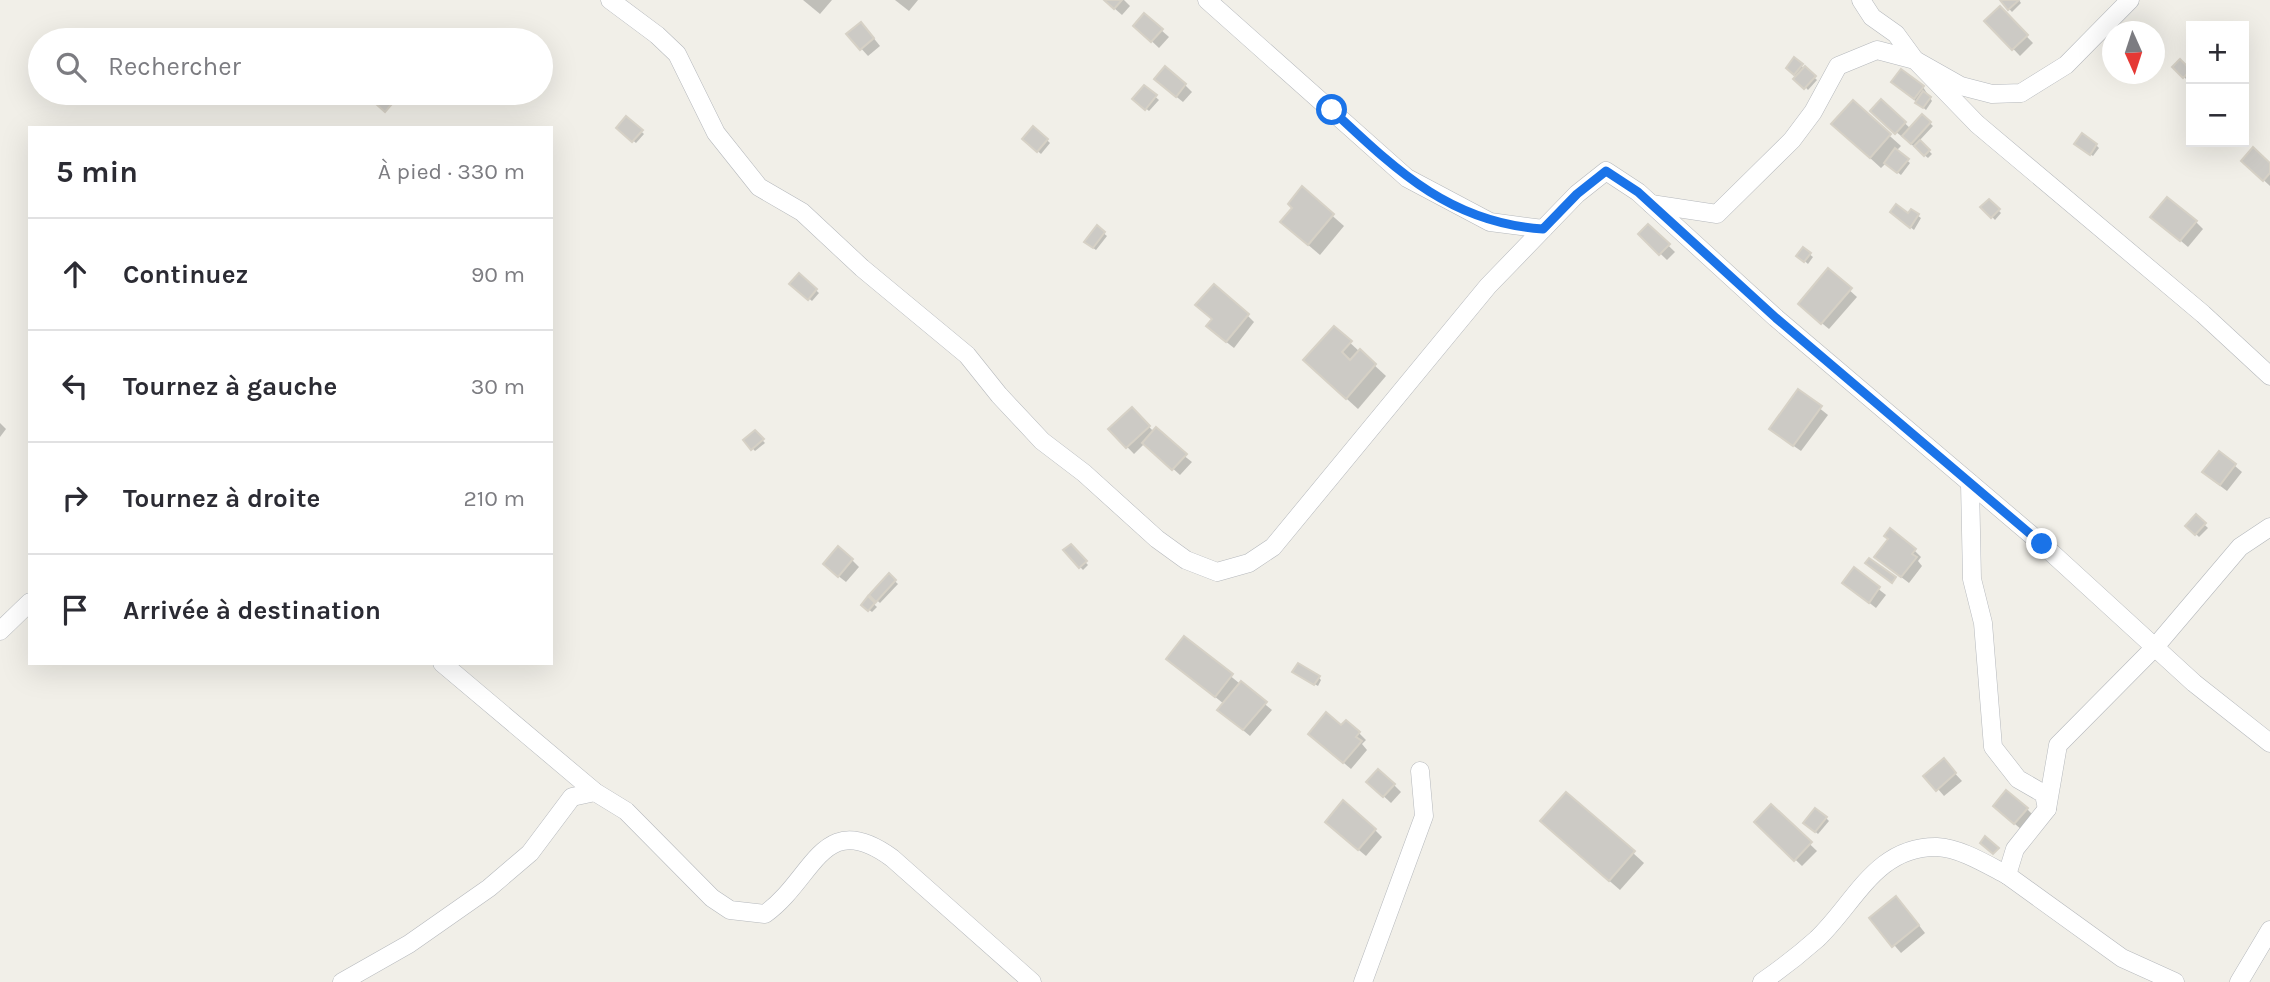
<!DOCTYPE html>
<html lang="fr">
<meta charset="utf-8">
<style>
:root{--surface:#fff;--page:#f7f7f7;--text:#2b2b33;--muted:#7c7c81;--line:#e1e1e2}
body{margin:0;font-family:Karla,sans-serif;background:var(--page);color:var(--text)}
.controls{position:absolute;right:21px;top:21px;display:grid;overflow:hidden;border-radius:0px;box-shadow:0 7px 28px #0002}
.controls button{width:63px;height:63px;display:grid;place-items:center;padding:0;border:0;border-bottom:2px solid var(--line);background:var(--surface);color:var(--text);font:35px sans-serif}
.compass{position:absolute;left:2102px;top:21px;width:63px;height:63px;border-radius:50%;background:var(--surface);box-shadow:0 7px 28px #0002;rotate:177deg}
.stop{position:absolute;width:21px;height:21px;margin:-16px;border:5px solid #1a73e8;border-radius:50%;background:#fff}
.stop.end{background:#1a73e8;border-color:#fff;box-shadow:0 2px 7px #0008}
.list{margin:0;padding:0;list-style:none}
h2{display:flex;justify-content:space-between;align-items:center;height:91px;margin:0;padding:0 28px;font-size:30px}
h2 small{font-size:23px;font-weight:400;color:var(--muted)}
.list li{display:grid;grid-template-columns:46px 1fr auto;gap:21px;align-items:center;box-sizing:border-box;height:112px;padding:0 28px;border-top:2px solid var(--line)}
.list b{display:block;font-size:26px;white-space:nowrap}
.list em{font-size:23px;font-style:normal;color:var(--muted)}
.icon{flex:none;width:38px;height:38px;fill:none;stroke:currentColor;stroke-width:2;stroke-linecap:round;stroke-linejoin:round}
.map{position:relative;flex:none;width:2270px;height:982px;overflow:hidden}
.search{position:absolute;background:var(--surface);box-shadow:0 7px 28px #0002;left:28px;top:28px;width:525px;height:77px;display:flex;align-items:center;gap:18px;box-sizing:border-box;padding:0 24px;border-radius:38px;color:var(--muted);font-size:26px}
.panel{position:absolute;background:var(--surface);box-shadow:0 7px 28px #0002;left:28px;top:126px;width:525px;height:539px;border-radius:0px}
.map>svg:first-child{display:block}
</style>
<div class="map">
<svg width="2270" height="982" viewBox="0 0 2270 982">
<rect width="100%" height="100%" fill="#f1efe8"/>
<g fill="#0003">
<polygon points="803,0 832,0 820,14"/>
<polygon points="895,0 918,0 909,11"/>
<polygon points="1105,0 1124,0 1130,6 1122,15"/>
<polygon points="2019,0 2021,3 2012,12 2002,1"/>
<polygon points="2000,9 2033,43 2020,56 1987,21"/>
<polygon points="1144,15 1169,37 1159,48 1142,32"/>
<polygon points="868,31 880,46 868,56 849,35"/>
<polygon points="1795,60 1817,80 1808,90 1788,68"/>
<polygon points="2180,61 2191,73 2187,80 2174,67"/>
<polygon points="1185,85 1192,92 1183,102 1163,86"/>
<polygon points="1144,87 1159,100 1149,111 1135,99"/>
<polygon points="1923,87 1932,101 1926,110 1900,88"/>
<polygon points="1881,101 1911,129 1922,116 1933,126 1919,141 1932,154 1928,158 1879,118"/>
<polygon points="1853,103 1901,146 1896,151 1910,163 1901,175 1886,163 1881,168 1845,135"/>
<polygon points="626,118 644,134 636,143 618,128"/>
<polygon points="1034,128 1050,143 1041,154 1024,139"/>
<polygon points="2096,145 2099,148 2093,156 2079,147"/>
<polygon points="2243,161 2270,165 2270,186"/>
<polygon points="1302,189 1344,226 1320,255 1293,232 1294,208"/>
<polygon points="1989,201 2001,213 1995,220 1983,207"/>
<polygon points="1911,211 1921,218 1914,230 1895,215 1908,215"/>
<polygon points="2196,222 2203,229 2188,247 2160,223"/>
<polygon points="1648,226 1675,252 1667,260 1640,234"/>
<polygon points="1097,228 1107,236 1096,250 1089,245"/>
<polygon points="1804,250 1813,257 1808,264 1799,256"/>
<polygon points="1828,271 1857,297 1829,329 1807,311"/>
<polygon points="799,275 819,293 812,301 792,284"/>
<polygon points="1247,315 1254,322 1234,348 1215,333"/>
<polygon points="1334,328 1386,376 1358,409 1316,371"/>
<polygon points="1798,391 1828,415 1801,451 1778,435"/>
<polygon points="1132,409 1154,432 1192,462 1180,475 1145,443 1134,454 1110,429"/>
<polygon points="0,423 6,429 0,437"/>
<polygon points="755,432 765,443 755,451 745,440"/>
<polygon points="2235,466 2242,472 2227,491 2211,479"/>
<polygon points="2196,517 2208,528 2199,537 2188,526"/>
<polygon points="1070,546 1088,565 1083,570 1065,551"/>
<polygon points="1914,550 1921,557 1918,561 1922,566 1909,583 1883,563"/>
<polygon points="852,560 859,567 846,582 832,571"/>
<polygon points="1854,570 1886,595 1876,608 1844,583"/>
<polygon points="889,576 898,584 880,603 871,595"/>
<polygon points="868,599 877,607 872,612 863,605"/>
<polygon points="1184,638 1272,710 1250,736 1226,716 1224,704 1168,659"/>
<polygon points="1298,675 1318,677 1321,680 1318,686"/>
<polygon points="1359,733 1366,740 1362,744 1367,750 1351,769 1318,741"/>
<polygon points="1950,768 1962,781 1944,796 1938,789"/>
<polygon points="1394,785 1401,792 1391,803 1376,789"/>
<polygon points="1771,807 1817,851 1802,866 1756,822"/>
<polygon points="2027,809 2034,816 2022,830 2002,813"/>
<polygon points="1826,818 1829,821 1818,834 1809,826"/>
<polygon points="1334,829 1375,830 1382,837 1366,856"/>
<polygon points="1553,832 1633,853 1644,863 1620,890"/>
<polygon points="1903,905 1925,933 1901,953 1871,918"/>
</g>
<g fill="#cccac5" stroke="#d6d1c6" stroke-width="2">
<polygon points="1104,0 1122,0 1114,9"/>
<polygon points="2000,0 2019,0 2008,10"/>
<polygon points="2000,6 2028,35 2012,50 1984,21"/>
<polygon points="1144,13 1163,29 1151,42 1133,26"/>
<polygon points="861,22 874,38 860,50 846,34"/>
<polygon points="1794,57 1803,64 1794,75 1786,68"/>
<polygon points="2180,59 2191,70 2183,78 2172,67"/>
<polygon points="1165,66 1186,84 1176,97 1154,79"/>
<polygon points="1805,66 1816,76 1804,89 1793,79"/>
<polygon points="1901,69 1924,86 1914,99 1891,82"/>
<polygon points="1144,85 1157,95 1145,110 1132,99"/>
<polygon points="1923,91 1931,97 1923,108 1915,103"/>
<polygon points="382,97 391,105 385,112 376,104"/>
<polygon points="1881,99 1906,122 1895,134 1870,111"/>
<polygon points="1853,100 1891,134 1870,158 1831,124"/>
<polygon points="1922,114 1931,122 1911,144 1902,136"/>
<polygon points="626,116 643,130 632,142 616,128"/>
<polygon points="1033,126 1048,139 1037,152 1022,139"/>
<polygon points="2082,133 2097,144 2090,155 2074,144"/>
<polygon points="1920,140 1930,150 1924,156 1914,146"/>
<polygon points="2253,147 2270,163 2270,173 2263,181 2241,161"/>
<polygon points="1895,148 1909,159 1897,173 1884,163"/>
<polygon points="1302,186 1334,214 1308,245 1280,222 1292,208 1288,204"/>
<polygon points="2167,197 2197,221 2180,241 2150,217"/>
<polygon points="1989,199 2000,209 1991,218 1980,207"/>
<polygon points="1896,204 1908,213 1911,209 1919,214 1910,228 1890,212"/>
<polygon points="1648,224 1670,244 1659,255 1638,234"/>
<polygon points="1097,225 1105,232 1093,248 1084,242"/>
<polygon points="1803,247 1811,253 1804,262 1796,256"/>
<polygon points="1828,268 1852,288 1821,324 1798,304"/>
<polygon points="799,273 817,289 808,300 789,284"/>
<polygon points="1214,284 1249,314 1226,342 1206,326 1212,319 1195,305"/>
<polygon points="1334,326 1352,341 1342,352 1350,360 1360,349 1376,364 1346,399 1303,360"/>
<polygon points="1798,389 1822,406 1793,446 1769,429"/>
<polygon points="1132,407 1150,426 1126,448 1108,429"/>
<polygon points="1156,427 1187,454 1172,470 1142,443"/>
<polygon points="755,430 764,439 751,450 743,440"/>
<polygon points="2219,451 2236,464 2220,485 2202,472"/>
<polygon points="2196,514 2206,523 2195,535 2185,526"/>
<polygon points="1890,528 1916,549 1912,554 1917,557 1901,577 1874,557 1888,539 1884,536"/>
<polygon points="1071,544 1087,561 1079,568 1063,550"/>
<polygon points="838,546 853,559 838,577 823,564"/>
<polygon points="1869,558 1896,577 1892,583 1865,563"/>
<polygon points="1854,567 1880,587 1869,603 1842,583"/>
<polygon points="889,573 896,580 876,602 869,595"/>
<polygon points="868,596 875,603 868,611 861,605"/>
<polygon points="1184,636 1233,674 1215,697 1166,659"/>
<polygon points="1298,663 1320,676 1314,685 1292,672"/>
<polygon points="1241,681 1267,702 1243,730 1217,710"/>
<polygon points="1326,712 1341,725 1346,720 1360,732 1356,737 1362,741 1343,763 1308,734"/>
<polygon points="1944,758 1956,773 1936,791 1923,776"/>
<polygon points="1378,769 1395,784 1383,797 1366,782"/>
<polygon points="2006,790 2028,808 2014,824 1993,806"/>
<polygon points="1566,792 1635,851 1609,881 1540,821"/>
<polygon points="1343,800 1376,829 1358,850 1325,822"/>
<polygon points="1771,804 1812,842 1794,861 1754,822"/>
<polygon points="1815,808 1827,817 1815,832 1803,823"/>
<polygon points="1985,836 1999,848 1993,854 1980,843"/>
<polygon points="1896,896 1919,925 1892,947 1869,918"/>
</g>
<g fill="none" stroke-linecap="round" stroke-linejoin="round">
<g stroke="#b5b8bc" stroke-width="19">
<g id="minor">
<polyline points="610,0 657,35 677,54 716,133 759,187 802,212 862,268 967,355 999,395 1042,441 1084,473 1157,539 1186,560 1217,572 1249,563 1273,547 1488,286 1577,194 1606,171 1638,192 1776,318 2042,544 2194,683 2270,743"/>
<polyline points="1207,0 1407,178 1490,222 1543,229"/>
<polyline points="1861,0 1872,17 1896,34 1915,60 1977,124 2203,314 2270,376"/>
<polyline points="1651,204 1717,214 1792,140 1813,112 1838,66 1877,50 1915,60 1961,86 1992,94 2021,93 2066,65 2130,0"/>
<polyline points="1970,483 1972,579 1983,623 1993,747 2018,779 2044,794 2047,809"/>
<polyline points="0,631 30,602"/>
<path d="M442,663L595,792L626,811L712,898L730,910L765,914C815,878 822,807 892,858L1032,982"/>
<polyline points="2007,875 2122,958 2175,982"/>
<polyline points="342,982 409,944 489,888 530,853 572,797 595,792"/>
<polyline points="1363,982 1424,816 1420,771"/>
<path d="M1762,982C1781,969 1800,954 1817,939C1855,903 1876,846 1937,847C1960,848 1986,864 2007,875L2015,849L2047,809L2058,745L2155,647L2240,547L2270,527"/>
<polyline points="2239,982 2270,930"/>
</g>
</g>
<use href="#minor" stroke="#fff" stroke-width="18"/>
</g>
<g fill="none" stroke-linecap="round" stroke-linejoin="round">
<path stroke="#1a73e8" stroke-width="9" d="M1332,110C1396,170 1450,223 1543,229L1577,194L1606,171L1638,192L1776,318L2042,544"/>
</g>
</svg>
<div class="controls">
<button>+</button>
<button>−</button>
</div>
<svg class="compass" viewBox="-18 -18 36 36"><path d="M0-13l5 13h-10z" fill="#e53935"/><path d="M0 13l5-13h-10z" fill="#7c7c81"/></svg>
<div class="stop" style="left:1332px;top:110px"></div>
<div class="stop end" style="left:2042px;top:544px"></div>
<div class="search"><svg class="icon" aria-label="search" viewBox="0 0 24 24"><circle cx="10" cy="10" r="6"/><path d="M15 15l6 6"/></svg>Rechercher</div>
<section class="panel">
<h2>5 min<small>À pied · 330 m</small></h2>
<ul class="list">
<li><svg class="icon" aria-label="ahead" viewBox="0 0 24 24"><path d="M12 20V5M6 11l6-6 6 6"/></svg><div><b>Continuez</b></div><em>90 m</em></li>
<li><svg class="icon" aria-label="left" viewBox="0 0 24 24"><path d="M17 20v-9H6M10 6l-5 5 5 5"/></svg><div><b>Tournez à gauche</b></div><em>30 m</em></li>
<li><svg class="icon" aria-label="right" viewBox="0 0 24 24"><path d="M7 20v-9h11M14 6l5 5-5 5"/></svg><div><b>Tournez à droite</b></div><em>210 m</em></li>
<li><svg class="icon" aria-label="arrive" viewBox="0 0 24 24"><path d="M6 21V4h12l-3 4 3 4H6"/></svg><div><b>Arrivée à destination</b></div></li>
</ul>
</section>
</div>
